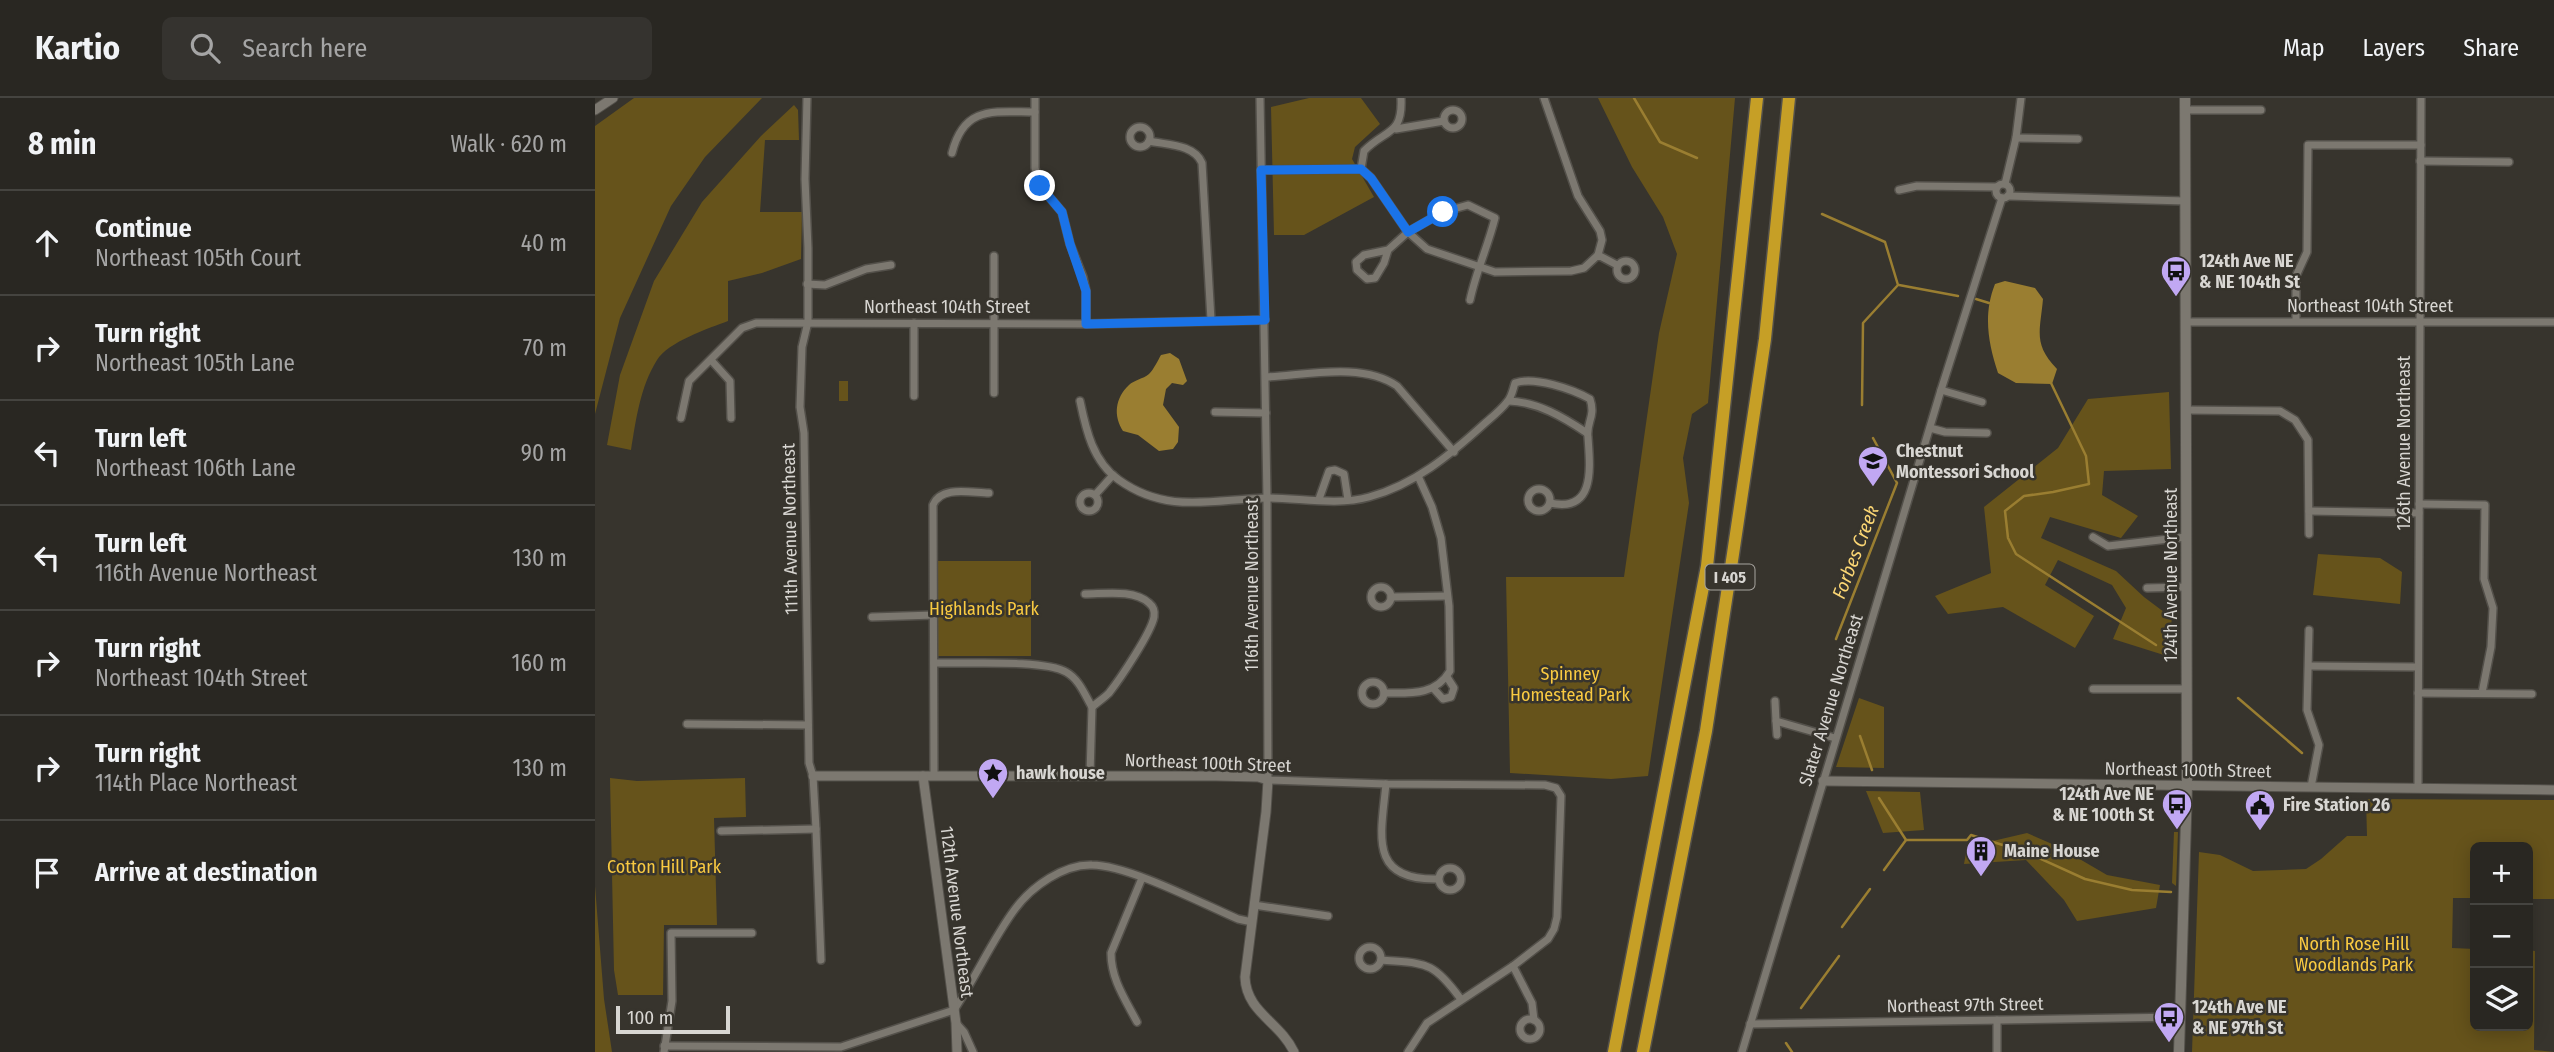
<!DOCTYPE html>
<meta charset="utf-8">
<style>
:root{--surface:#292722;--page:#35332f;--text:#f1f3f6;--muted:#a5a5a5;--line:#454440}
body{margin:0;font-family:"Fira Sans Condensed",sans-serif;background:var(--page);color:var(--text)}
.controls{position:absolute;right:21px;bottom:21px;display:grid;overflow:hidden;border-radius:10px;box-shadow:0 4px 18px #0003}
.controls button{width:63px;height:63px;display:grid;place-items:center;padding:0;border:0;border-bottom:2px solid var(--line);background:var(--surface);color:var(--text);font:35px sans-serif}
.scale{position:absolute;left:21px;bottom:18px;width:114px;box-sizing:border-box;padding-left:7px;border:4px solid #d8d6d2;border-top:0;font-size:19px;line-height:24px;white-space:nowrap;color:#d8d6d2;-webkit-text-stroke:5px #37342d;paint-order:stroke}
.stop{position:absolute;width:21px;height:21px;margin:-16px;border:5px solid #1a73e8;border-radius:50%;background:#fff}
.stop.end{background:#1a73e8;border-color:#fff;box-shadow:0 2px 7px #0008}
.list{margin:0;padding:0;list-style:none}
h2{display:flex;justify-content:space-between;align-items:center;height:91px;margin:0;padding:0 28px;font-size:30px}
h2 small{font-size:23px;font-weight:400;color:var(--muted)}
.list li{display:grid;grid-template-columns:46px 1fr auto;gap:21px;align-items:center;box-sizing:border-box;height:105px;padding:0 28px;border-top:2px solid var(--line)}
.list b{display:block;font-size:26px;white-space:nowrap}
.list p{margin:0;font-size:23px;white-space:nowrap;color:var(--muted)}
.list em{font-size:23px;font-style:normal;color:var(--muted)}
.icon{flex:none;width:38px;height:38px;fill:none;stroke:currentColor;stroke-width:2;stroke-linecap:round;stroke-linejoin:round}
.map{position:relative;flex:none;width:1959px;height:954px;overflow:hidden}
header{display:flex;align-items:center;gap:42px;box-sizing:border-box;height:98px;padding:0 35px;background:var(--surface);border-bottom:2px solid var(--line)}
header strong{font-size:33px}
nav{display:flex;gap:38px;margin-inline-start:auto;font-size:24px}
.search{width:490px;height:63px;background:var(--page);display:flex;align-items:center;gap:18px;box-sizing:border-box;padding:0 24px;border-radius:10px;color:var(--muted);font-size:26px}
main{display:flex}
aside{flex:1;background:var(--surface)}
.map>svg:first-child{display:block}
</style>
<header>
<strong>Kartio</strong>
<div class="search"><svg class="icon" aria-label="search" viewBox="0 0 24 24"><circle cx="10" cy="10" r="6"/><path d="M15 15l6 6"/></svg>Search here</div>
<nav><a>Map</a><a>Layers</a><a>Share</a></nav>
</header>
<main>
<aside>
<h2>8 min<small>Walk · 620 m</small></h2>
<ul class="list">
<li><svg class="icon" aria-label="ahead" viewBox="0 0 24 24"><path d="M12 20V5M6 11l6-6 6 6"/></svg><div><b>Continue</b><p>Northeast 105th Court</p></div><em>40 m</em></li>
<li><svg class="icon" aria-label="right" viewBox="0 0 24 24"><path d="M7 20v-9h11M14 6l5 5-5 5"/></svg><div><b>Turn right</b><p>Northeast 105th Lane</p></div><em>70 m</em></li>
<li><svg class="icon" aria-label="left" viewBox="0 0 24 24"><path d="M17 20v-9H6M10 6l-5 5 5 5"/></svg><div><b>Turn left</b><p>Northeast 106th Lane</p></div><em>90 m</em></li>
<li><svg class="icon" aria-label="left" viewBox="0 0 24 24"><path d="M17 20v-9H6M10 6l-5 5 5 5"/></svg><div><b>Turn left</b><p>116th Avenue Northeast</p></div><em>130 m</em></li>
<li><svg class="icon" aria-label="right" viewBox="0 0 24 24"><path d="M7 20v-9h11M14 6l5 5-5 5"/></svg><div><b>Turn right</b><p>Northeast 104th Street</p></div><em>160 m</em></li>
<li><svg class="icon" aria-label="right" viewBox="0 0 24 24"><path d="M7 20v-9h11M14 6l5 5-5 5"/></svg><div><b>Turn right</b><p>114th Place Northeast</p></div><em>130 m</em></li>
<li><svg class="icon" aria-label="arrive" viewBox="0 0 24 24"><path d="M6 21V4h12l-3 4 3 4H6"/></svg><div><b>Arrive at destination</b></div></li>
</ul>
</aside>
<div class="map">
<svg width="1959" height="954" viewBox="0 0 1959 954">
<rect width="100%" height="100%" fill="#37342d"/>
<g fill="#66531b">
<polygon points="39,0 167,0 110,59 76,108 25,220 0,316 0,28"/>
<polygon points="714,0 766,0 785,26 760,49 757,61 779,99 709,137 679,137 676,9"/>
<polygon points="1003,0 1140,0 1113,305 1097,316 1088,360 1094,405 1053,678 1016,681 915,675 911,479 1029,479 1064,235 1082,156 1068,119 1037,69"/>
<path d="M199,7L203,12L204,42H170L165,114H207L206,161L167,175L133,183V223C114,230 73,244 62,262C45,289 41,322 36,352L12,347L25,277L59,183L107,104L166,38Z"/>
<rect x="244" y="283" width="9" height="20"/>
<polygon points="1574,294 1576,371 1509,373 1507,397 1543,418 1526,440 1455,419 1446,440 1521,473 1549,499 1577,520 1572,558 1518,541 1531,510 1517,487 1463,462 1450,487 1499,518 1480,550 1408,509 1353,516 1340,498 1396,475 1389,409 1463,350 1493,301"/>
<polygon points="1723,456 1785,460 1807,474 1805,506 1718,497"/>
<rect x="343" y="463" width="93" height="95"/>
<polygon points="1264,600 1289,609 1289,670 1241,669"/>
<polygon points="15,680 42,683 150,680 151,719 119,720 122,827 69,827 68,897 23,897 19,872"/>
<polygon points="1271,693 1325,694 1329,732 1288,735"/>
<polygon points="1771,701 1959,702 1959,801 1933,801 1933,749 1880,749 1880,800 1858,800 1857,850 1880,851 1880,928 1933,928 1933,852 1940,853 1939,952 1959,954 1597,954 1604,754 1625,757 1658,773 1711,771 1726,761 1752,738 1772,738"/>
<polygon points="1579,734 1583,734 1581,788 1577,785"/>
<polygon points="1432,735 1464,749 1512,777 1565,787 1561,810 1482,823 1469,802 1431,762 1369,766 1372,749"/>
<polygon points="0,788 9,901 17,954 0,954"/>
</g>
<g fill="#9a7e31">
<path d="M1410,183L1440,190L1448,201C1445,234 1438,246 1462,271L1457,286L1421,285L1403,275C1393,245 1388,216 1400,186Z"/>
<path d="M575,255L584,261L592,283L588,287L577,285L571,291L568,307L584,329L583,344L578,351L564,353L543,337L528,333C518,318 520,300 534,287C539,282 548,281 554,276C559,271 563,262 566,257Z"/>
</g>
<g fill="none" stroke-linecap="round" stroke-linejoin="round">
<g stroke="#9a7e31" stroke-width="2.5">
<polyline points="1039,0 1065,44 1102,60"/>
<polyline points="1227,116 1290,144 1303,187 1268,225 1267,307"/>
<polyline points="1304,187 1363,198"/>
<polyline points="1381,201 1394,205"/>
<polyline points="1456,285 1491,358 1494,386 1458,394 1429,398 1410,413 1413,440 1421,456 1561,547"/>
<polyline points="1241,541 1302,385 1278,340"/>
<polyline points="1643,600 1707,655"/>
<polyline points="1265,638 1277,672"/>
<polyline points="1284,700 1311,742 1289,772"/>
<polyline points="1311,742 1372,742 1376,737 1414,749"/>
<polyline points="1424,751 1490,781 1537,792 1576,794"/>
<polyline points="1247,829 1275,791"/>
<polyline points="1206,910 1244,858"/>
<polyline points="1191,945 1197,954"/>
</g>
<g stroke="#53504a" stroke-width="10">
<g id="minor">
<polyline points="212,0 210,81 213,150 213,224 207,249 205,309 209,335 214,665 218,678 221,731 226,862"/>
<polyline points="440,0 440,70 445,88 467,114 475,146 488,179 491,193 491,226"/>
<polyline points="665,0 672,400 673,682 791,686 950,687 961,690 966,698 962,819 959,831 953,841 918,868 832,925 813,954"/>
<polyline points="949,0 983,98 1005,133 1007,142 1003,157"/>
<polyline points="1590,12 1666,12"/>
<circle cx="858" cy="21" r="9"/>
<circle cx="545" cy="39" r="10"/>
<polyline points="801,31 849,23"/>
<polyline points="1421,40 1483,41"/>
<path d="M554,43C572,47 599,46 607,65L616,222"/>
<path d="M357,55C369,7 399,14 440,14"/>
<polyline points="1825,63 1914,64"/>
<polyline points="766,71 776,80 813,134 832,151 900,174 976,173 989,170 1003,157 1022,167"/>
<path d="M766,71L769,53C790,31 808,38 806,0"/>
<polyline points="666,72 766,71"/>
<polyline points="1410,86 1421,40 1426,0"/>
<circle cx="1408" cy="93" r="7"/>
<polyline points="1304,92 1322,88 1402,89"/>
<polyline points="1413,98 1590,103"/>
<path d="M793,152L789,165L780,180L772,181L762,172L761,164L769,157L793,152L813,134L848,114L873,107L900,120C893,148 881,174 875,202"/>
<polyline points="399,158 399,295"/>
<circle cx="1031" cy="172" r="9"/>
<polyline points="212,186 230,187 271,171 296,167"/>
<polyline points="1701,223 1701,178 1712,154 1713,47 1826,47"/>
<polyline points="1591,224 1959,224"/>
<polyline points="319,225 319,298"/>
<polyline points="116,262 135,283 136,320"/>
<path d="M671,279C711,277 768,264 802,288L859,354"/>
<polyline points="1346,292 1387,304"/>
<path d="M485,303C491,332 498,364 524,382C573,417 619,401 673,400C705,400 742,408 774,399C819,387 855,357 889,326C897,319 906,312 912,304C917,299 918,291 920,285C939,278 977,291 995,301C1001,319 991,324 993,339C995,369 1001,415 955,405"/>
<path d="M914,303C943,304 968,319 992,335"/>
<polyline points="1591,312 1685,313 1700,322 1713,342 1714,436"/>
<polyline points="620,314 671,315"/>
<polyline points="86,320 94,283 147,230 161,225 491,226 670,222"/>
<polyline points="1335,330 1350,334 1392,335"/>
<circle cx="944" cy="402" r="11"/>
<circle cx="494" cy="404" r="9"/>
<polyline points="500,397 518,377"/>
<polyline points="724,401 734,373 740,372 749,376 753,402"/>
<polyline points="1824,406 1890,407 1889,481 1898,510 1896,549 1887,595"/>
<polyline points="1714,413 1824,415"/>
<polyline points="1498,439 1513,448 1591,439"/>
<circle cx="786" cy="499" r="10"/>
<polyline points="1552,490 1592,489"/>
<path d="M490,496C509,496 539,491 554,505C559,509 560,513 559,519C556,535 525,581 514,595C509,600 503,604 497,609"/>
<polyline points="796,499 852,498"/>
<polyline points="277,519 339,517"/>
<polyline points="1714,532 1712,612 1724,647 1716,689"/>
<path d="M339,565C368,566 450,561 471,574C484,581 490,597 497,609"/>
<polyline points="1714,568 1822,569"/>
<circle cx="778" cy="595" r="11"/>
<polyline points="838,590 848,601 856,599 859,590 852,579"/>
<polyline points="1498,591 1592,591"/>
<path d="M789,595C815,595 840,598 855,573L854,508L846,440L837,409L823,378"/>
<polyline points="1823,595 1937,596"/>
<polyline points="1180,603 1181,623 1240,640"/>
<polyline points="1181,623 1182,637"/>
<polyline points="92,626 213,627"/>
<polyline points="495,677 497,609"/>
<path d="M339,678L338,407C346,387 377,395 394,395"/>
<path d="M791,686C786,737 773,783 843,781"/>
<polyline points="1823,690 1826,0"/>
<polyline points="126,733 221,731"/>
<circle cx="855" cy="781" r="11"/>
<polyline points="659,807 733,818"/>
<circle cx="775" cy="860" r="11"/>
<path d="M786,862C831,866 837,862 865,900"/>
<polyline points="918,868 937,905 939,922"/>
<circle cx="935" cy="931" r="10"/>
<polyline points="1402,922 1402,954"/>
<path d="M542,924C530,901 516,881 516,855L547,780"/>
<polyline points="361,925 369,934 378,954"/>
<polyline points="1155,926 1585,919"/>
<path d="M69,948L246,949L359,912C381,879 397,842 420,811C437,788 469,766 497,767C533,767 608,806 643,821L657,824"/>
<polyline points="69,954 77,903 76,835 157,835"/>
<polyline points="1147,954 1346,292 1407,100"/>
</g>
</g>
<g stroke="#53504a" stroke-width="11">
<g id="tertiary">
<polyline points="0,12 18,0"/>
<path d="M218,678H621L663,679L673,682L671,714L650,879C651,914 685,924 699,954"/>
<polyline points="328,678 361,925 362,954"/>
<polyline points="1228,683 1959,692"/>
</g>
</g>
<g stroke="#53504a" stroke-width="12">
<polyline id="secondary" points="1584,954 1592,688 1590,0"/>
</g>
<g stroke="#53504a" stroke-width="15">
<g id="motorway">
<polyline points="1019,954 1112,468 1162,0"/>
<polyline points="1048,954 1111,633 1138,456 1170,241 1194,0"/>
</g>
</g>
<use href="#minor" stroke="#7c7870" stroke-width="7"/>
<use href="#tertiary" stroke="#7c7870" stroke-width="9"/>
<use href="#secondary" stroke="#7c7870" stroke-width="10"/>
<use href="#motorway" stroke="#c69f26" stroke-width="12"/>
</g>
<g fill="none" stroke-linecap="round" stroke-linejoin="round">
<polyline stroke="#1a73e8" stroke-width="9" points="445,88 467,114 475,146 491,193 491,226 670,222 666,72 766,71 776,80 813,134 848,114"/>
</g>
<defs>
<g id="bus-pin" transform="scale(1.575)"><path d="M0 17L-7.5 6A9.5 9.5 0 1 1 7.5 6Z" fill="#c1a8f3" stroke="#37342d"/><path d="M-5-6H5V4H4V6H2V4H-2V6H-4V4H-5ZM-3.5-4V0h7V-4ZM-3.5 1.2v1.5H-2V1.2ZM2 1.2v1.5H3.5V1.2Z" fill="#111"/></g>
<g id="school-pin" transform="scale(1.575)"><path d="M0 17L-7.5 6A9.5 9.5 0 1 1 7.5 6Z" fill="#c1a8f3" stroke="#37342d"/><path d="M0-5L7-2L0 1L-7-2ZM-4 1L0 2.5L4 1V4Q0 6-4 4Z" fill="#111"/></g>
<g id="sight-pin" transform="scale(1.575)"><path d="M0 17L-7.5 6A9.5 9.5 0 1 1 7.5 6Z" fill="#c1a8f3" stroke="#37342d"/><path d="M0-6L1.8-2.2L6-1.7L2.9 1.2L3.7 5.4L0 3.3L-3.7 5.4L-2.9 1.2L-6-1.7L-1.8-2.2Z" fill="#111"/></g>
<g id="civic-pin" transform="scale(1.575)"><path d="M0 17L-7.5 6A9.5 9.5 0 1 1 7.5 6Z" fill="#c1a8f3" stroke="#37342d"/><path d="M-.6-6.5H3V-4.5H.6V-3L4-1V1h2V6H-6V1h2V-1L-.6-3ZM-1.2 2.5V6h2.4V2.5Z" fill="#111"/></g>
<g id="building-pin" transform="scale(1.575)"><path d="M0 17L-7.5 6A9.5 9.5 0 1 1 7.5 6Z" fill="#c1a8f3" stroke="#37342d"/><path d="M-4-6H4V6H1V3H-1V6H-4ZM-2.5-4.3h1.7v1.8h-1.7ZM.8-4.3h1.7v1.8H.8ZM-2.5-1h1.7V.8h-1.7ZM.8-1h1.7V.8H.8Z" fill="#111"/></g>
</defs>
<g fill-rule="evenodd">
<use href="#bus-pin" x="1581" y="173"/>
<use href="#school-pin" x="1278" y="363"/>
<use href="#sight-pin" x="398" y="675"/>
<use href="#bus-pin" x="1582" y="706"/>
<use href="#civic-pin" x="1665" y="707"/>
<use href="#building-pin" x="1386" y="753"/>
<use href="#bus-pin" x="1574" y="919"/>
</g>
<g text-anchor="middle" stroke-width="5" stroke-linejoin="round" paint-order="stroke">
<rect fill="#37342d" stroke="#a8a5a0" stroke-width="2" x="1110.5" y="466.5" width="49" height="25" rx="5"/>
<g font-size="16" font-weight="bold" fill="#d8d6d2">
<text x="1135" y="485">I 405</text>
</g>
<g font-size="18" font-weight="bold" fill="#d8d6d2" stroke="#37342d" text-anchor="start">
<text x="1604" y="169">124th Ave NE<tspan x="1604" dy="21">&amp; NE 104th St</tspan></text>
<text x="1301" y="359">Chestnut<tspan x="1301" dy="21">Montessori School</tspan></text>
<text x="421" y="681">hawk house</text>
<text x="1559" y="702" text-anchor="end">124th Ave NE<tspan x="1559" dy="21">&amp; NE 100th St</tspan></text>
<text x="1688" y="713">Fire Station 26</text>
<text x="1409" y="759">Maine House</text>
<text x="1597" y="915">124th Ave NE<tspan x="1597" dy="21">&amp; NE 97th St</tspan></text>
</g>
<g font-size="18" fill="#d8d6d2" stroke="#37342d">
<text x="1775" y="214">Northeast 104th Street</text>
<text x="352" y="215">Northeast 104th Street</text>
<text transform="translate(1809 345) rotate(-90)" y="6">126th Avenue Northeast</text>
<text transform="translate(195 431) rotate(-91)" y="6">111th Avenue Northeast</text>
<text transform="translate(1576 477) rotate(-90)" y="6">124th Avenue Northeast</text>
<text transform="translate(657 487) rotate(-90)" y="6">116th Avenue Northeast</text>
<text transform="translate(1236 602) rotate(-73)" y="6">Slater Avenue Northeast</text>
<text transform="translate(613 665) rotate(2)" y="6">Northeast 100th Street</text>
<text transform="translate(1593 672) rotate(1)" y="6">Northeast 100th Street</text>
<text transform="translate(362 814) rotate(83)" y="6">112th Avenue Northeast</text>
<text transform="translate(1370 907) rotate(-1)" y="6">Northeast 97th Street</text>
</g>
<g font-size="18" fill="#f9ca41" stroke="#37342d">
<text x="389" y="517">Highlands Park</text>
<text x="975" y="582">Spinney<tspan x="975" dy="21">Homestead Park</tspan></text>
<text x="69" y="775">Cotton Hill Park</text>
<text x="1759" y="852">North Rose Hill<tspan x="1759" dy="21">Woodlands Park</tspan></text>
</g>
<g font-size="19" font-style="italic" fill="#fbd674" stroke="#37342d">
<text transform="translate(1260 454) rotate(-69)" y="7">Forbes Creek</text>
</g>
</g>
</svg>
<div class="controls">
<button>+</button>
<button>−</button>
<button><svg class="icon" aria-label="layers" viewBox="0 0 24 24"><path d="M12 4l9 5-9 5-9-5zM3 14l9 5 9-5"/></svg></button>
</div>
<div class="scale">100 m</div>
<div class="stop" style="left:848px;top:114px"></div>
<div class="stop end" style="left:445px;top:88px"></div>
</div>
</main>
